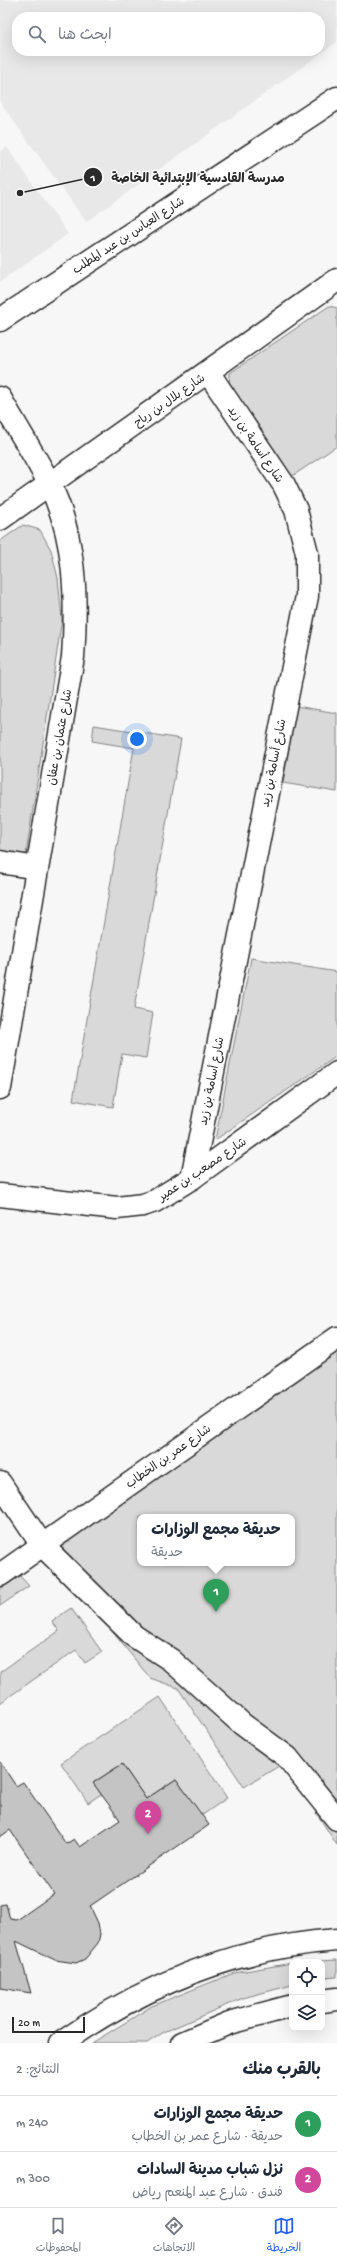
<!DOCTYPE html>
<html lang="ar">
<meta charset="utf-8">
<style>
:root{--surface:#fff;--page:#f6f6f7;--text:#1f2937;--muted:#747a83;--line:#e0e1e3;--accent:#2563eb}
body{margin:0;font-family:"Gochi Hand","Playpen Sans Arabic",sans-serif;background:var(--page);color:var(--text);direction:rtl}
.controls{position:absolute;right:12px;bottom:12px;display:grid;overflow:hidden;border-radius:8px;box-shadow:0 4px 16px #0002}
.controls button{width:36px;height:36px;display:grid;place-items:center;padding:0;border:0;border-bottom:1px solid var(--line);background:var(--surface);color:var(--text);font:20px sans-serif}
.scale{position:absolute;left:12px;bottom:10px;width:73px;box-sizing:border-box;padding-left:4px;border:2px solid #2b2b2b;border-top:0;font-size:11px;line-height:14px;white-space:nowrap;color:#2b2b2b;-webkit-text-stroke:3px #fff;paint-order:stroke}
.you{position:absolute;left:137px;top:739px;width:14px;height:14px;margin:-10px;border:3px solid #fff;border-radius:50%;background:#1a73e8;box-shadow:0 0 0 6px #1a73e833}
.badge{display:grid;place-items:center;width:26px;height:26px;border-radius:50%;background:var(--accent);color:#fff;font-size:13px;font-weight:700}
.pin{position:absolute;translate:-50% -33px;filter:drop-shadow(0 1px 2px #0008)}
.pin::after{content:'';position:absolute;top:21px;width:14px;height:12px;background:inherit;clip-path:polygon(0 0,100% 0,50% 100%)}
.popup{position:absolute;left:137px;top:1514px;width:158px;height:52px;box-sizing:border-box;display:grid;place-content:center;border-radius:8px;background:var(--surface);filter:drop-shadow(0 1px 3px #0005);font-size:13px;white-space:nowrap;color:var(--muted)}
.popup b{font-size:15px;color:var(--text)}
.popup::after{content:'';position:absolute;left:50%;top:100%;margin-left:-8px;border:8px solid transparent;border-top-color:var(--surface)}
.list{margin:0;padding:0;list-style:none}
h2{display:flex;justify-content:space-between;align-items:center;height:52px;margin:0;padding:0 16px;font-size:17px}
h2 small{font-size:13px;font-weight:400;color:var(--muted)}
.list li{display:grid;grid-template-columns:26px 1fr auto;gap:12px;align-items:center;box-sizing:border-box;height:56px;padding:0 16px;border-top:1px solid var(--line)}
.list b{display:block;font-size:15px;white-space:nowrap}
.list p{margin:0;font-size:13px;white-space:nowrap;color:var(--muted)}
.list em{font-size:13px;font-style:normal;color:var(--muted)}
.icon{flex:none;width:22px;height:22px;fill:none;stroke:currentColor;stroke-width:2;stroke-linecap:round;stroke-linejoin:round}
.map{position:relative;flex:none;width:337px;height:2043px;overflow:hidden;direction:ltr}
.search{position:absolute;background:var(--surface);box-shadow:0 4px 16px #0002;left:12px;right:12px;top:12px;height:44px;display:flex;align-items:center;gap:10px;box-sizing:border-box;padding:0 14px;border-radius:16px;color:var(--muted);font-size:15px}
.sheet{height:164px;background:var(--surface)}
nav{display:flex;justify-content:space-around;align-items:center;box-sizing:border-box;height:56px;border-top:1px solid var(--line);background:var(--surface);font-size:11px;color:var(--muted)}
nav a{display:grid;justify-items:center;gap:2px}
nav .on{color:var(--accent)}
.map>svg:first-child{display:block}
</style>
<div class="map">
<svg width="337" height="2043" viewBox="0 0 337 2043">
<rect width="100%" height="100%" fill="#f7f7f7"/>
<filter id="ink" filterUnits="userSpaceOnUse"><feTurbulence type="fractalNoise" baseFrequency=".025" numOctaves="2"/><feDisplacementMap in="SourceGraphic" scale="8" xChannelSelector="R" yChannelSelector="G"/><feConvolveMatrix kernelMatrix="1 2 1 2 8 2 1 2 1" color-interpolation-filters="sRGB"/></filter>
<g filter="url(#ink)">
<g fill="#e8e8e8" fill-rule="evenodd">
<path d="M0,0H337V42L86,222L0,102ZM17,17H320V51H17Z"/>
<polygon points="7,147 68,234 0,282 0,152"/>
</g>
<g fill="#d9d9d9" stroke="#828282" fill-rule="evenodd">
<polygon points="329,306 337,308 337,446 291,477 229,385 230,373"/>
<polygon points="23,525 40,530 51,550 58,578 62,619 25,861 0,858 0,541"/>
<polygon points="296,706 337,713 337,792 283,783"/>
<polygon points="94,725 181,739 134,1009 153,1013 146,1058 122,1054 113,1107 73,1100 134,748 92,741"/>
<polygon points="251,958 337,972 337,1056 215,1140"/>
<path d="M337,1338V1845L284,1763L244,1787L178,1688L150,1678L42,1545ZM140,1517H292V1563H140Z"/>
<polygon points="20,1576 29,1586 0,1606 0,1589"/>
<polygon points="71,1608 102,1652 85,1663 76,1650 0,1703 0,1672 59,1631 52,1621"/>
<polygon points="160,1697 227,1798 201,1816 176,1779 146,1799 122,1764 94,1782 101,1794 88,1803 61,1763"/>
<polygon points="337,1960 337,1977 322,1978 322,1962 300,1962"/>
<polygon points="292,1963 292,1985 243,1998 164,2032 147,2043 92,2043 152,2006 234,1973"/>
</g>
<polygon fill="#c4c4c4" stroke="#2b2b2b" points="0,1762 16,1786 23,1782 66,1844 74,1839 80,1847 120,1820 93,1783 122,1764 146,1799 176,1779 209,1825 90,1906 98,1923 100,1934 98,1943 85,1959 76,1963 55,1960 16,1941 31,1993 0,1988 0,1905 6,1904 10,1919 17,1920 54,1894 10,1830 0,1837"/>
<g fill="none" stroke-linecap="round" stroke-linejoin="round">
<g stroke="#2b2b2b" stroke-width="25">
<g id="street">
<polyline points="0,320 337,98"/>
<path d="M0,398C16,426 34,454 49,483C76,537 77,599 73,657L0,1088"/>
<polyline points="0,519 337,280"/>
<polyline points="0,862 37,868"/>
<polyline points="192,1178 307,596 307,553 296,510 284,485 208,372"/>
<polyline points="0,1195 117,1208 143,1205 155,1201 192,1178 337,1073"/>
<polyline points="0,1483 42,1545 134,1636 171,1660 242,1724 287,1757 337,1819"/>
<polyline points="0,1575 337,1338"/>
</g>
</g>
<g stroke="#2b2b2b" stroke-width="25">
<g id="secondary">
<polyline points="322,2001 337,1999"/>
<path d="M61,2043C144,1985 235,1947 337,1940"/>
<polyline points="182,2043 229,2023 292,2006"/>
</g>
</g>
<use href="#street" stroke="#fff" stroke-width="22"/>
<use href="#secondary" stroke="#fff" stroke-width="22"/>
</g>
</g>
<g text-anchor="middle" stroke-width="3" stroke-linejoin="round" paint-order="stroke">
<g font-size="12" fill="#2b2b2b" stroke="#fff">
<text transform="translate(128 235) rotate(-33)" y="4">شارع العباس بن عبد المطلب</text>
<text transform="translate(169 400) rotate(-35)" y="4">شارع بلال بن رباح</text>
<text transform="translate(256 444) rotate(56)" y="4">شارع أسامة بن زيد</text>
<text transform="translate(59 737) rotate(-80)" y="4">شارع عثمان بن عفان</text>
<text transform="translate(273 763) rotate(-79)" y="4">شارع أسامة بن زيد</text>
<text transform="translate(211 1081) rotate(-79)" y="4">شارع أسامة بن زيد</text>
<text transform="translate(202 1169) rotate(-34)" y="4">شارع مصعب بن عمير</text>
<text transform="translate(168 1456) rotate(-35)" y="4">شارع عمر بن الخطاب</text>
</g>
</g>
<path fill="none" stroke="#2b2b2b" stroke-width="1.5" d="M20 193L93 177"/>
<g fill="#2b2b2b" stroke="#fff" stroke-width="1.5">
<circle cx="20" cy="193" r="4"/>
<circle cx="93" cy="177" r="10"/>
</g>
<g font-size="12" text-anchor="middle" font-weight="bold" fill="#fff">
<text x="93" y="181">1</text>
</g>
<g font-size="13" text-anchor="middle" font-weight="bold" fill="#2b2b2b" stroke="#fff" stroke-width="3" stroke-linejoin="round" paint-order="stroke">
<text x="198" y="182">مدرسة القادسية الإبتدائية الخاصة</text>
</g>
</svg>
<div class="controls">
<button><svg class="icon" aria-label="locate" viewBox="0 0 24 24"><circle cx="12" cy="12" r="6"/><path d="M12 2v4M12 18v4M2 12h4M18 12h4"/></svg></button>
<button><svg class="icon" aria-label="layers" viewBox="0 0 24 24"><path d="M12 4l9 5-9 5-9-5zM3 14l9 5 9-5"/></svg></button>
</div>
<div class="scale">20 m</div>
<div class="you"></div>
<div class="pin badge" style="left:216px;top:1612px;background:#2e9e5b">1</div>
<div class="popup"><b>حديقة مجمع الوزارات</b>حديقة</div>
<div class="pin badge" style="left:148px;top:1834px;background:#d1479c">2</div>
<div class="search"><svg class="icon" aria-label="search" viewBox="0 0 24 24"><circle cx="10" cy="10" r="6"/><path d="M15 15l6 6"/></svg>ابحث هنا</div>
</div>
<section class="sheet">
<h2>بالقرب منك<small>النتائج: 2</small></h2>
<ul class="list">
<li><span class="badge" style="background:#2e9e5b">1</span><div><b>حديقة مجمع الوزارات</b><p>حديقة · شارع عمر بن الخطاب</p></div><em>240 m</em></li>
<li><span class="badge" style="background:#d1479c">2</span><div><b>نزل شباب مدينة السادات</b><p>فندق · شارع عبد المنعم رياض</p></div><em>300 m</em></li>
</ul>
</section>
<nav>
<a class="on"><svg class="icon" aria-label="map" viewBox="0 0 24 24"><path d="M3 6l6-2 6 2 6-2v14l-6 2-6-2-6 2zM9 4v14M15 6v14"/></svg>الخريطة</a>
<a><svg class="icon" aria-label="directions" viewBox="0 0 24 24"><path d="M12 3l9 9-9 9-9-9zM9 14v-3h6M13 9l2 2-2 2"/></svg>الاتجاهات</a>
<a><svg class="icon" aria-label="saved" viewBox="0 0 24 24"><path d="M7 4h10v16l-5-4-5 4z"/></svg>المحفوظات</a>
</nav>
